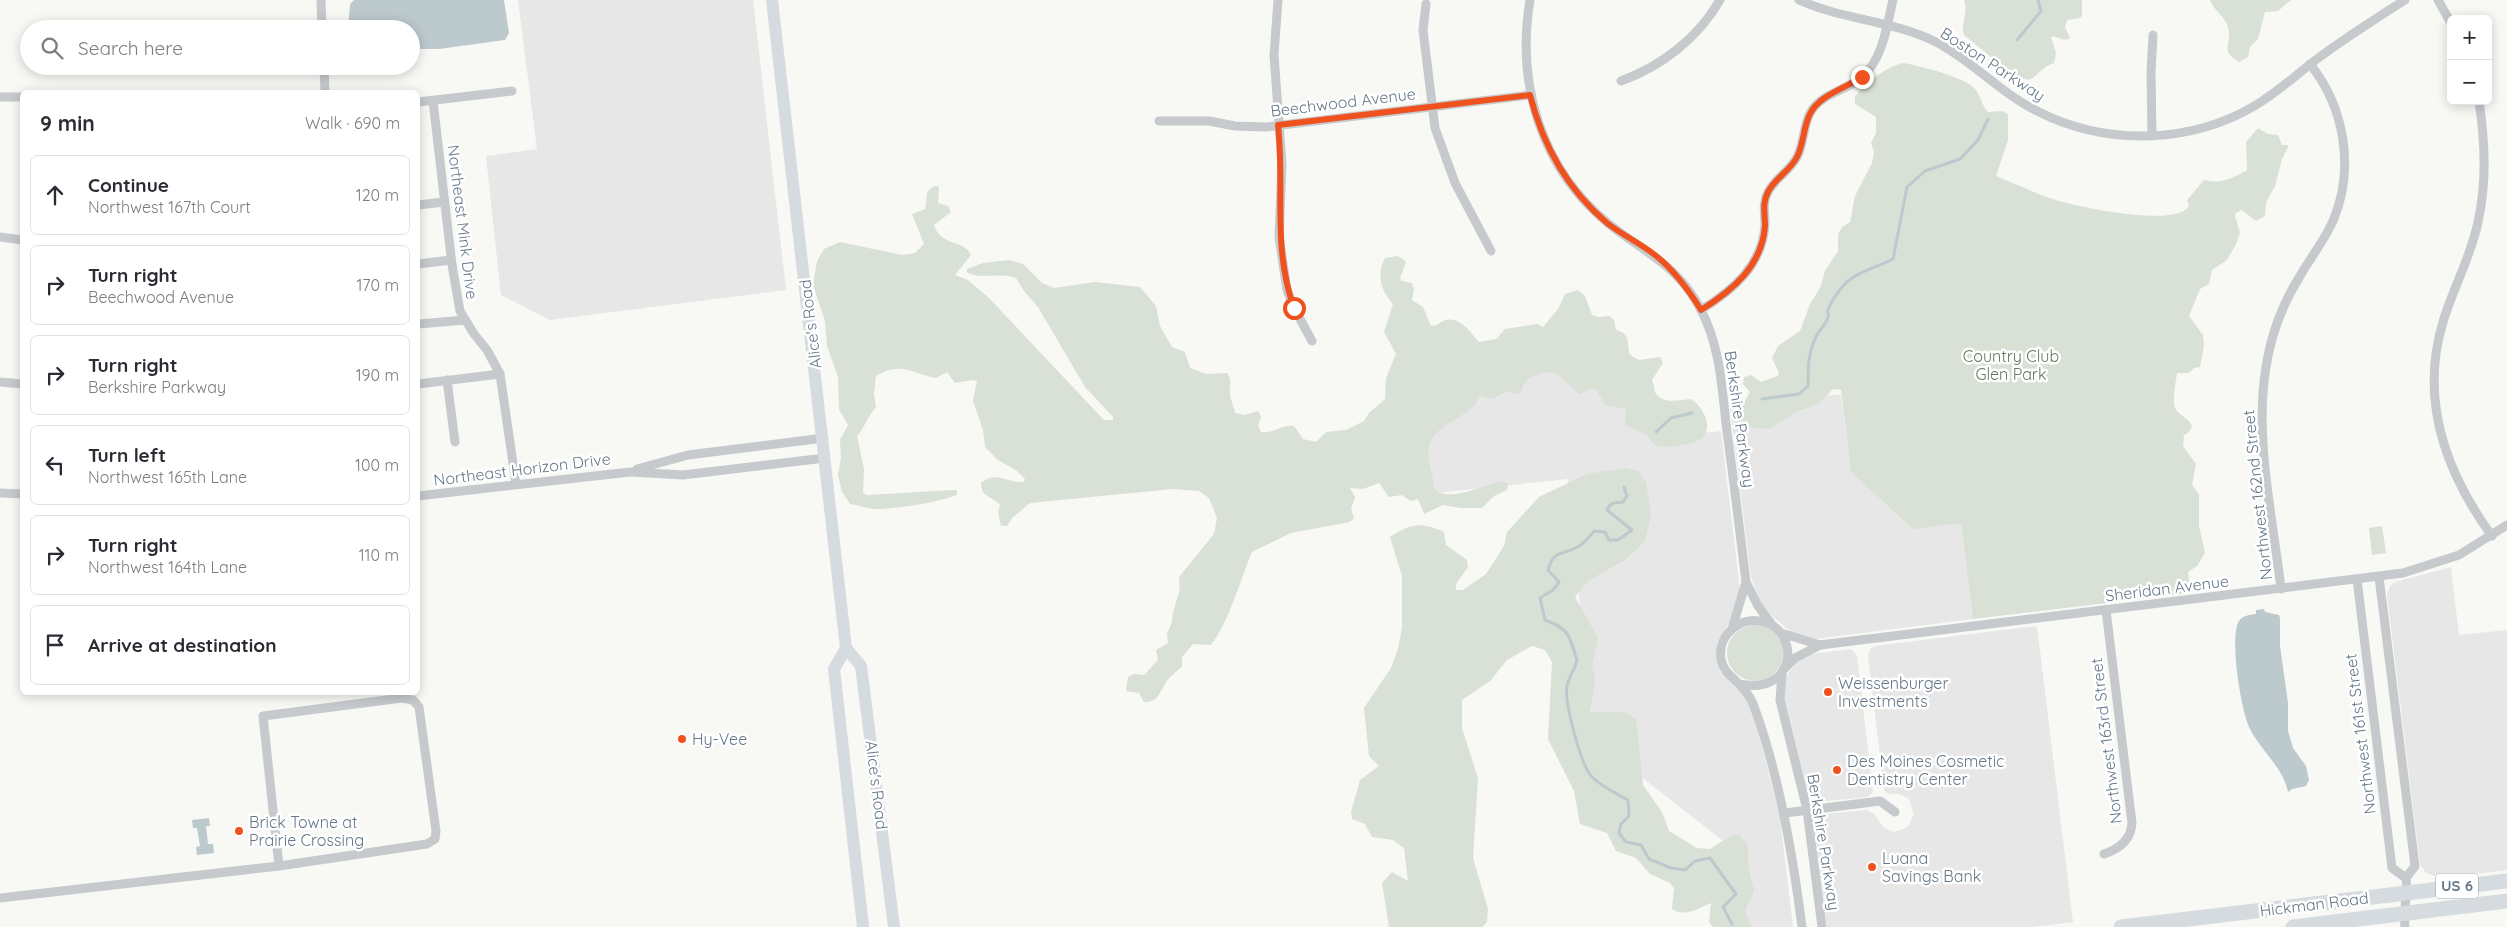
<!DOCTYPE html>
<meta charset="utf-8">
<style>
:root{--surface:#fff;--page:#f2f2f3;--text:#2b2b33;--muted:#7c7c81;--line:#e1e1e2}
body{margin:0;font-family:Quicksand,sans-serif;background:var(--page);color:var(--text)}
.controls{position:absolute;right:15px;top:15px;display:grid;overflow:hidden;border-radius:8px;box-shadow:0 2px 12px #0003}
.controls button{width:45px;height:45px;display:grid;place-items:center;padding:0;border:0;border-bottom:1px solid var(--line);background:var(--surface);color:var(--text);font:25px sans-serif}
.stop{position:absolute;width:15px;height:15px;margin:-11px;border:4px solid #ef521f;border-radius:50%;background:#fff}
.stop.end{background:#ef521f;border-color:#fff;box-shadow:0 1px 5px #0008}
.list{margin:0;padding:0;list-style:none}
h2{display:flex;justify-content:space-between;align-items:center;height:65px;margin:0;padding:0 20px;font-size:21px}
h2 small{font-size:16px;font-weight:400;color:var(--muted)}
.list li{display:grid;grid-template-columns:32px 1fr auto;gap:15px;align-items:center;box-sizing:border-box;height:80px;margin:0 10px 10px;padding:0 10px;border:1px solid var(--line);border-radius:8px}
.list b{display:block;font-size:19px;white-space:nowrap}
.list p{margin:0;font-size:16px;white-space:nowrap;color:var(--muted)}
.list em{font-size:16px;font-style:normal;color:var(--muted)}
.icon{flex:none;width:28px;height:28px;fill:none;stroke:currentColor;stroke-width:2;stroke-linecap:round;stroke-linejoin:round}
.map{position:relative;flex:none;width:2507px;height:927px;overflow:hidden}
.search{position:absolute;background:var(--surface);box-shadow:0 2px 12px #0003;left:20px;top:20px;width:400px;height:55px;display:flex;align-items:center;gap:12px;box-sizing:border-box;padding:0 18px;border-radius:28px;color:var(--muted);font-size:19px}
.panel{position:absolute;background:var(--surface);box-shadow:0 2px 12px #0003;left:20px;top:90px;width:400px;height:605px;border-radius:8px}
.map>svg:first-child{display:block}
</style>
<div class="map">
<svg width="2507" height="927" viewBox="0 0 2507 927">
<rect width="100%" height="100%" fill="#f8f8f5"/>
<g fill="#e6e7e6">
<polygon points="518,0 753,0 786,290 550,320 501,295 486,156 537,149"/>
<polygon points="1583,354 1677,436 1721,431 1740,591 1730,621 1718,642 1716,657 1720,671 1744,695 1754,716 1779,811 1793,927 1745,927 1736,851 1593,739 1568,479 1425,494 1417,441 1449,372"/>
<polygon points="1841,394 1851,472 1961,523 1973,619 1814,639 1791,632 1762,607 1751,577 1730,407"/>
<polygon points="2451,567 2459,635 2507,630 2507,870 2440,878 2426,873 2420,864 2387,595 2390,586 2395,582"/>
<polygon points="2037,626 2073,922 2033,927 1827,927 1813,825 1816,819 1825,814 1867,810 1875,815 1884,828 1895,832 1908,827 1914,814 1909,799 1899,794 1888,794 1884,790 1868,655 1870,649 1875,646"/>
<polygon points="1851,649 1857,656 1873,792 1868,797 1816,802 1807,793 1783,697 1786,676 1799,660 1812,654"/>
</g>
<g fill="#d9e0d6">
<path d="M1964,0H2082V16L2080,18L2067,20L2065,27L2070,38C2062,43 2059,35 2051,37L2056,53L2054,63C2043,66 2039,75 2029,80L2013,75L1964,35C1960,22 1969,13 1964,0Z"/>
<path d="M2210,0H2291L2278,11L2265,12L2258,39L2250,47L2248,57L2239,62C2218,50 2233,44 2228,27C2225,16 2213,10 2210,0Z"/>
<path d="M1904,63C1920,66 1964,77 1974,88C1981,95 1981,105 1988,112L2002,111L2008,114V140L1996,176C2016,184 2036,194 2056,200C2078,207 2177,228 2189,206L2187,200L2204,180C2221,184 2232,179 2247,170L2246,142L2258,128L2268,134L2278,135L2282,145H2289L2282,159L2275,186L2266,203L2265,216L2256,221L2242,210L2236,213L2235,216L2240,233L2236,244L2227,260L2212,270L2209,284L2200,289L2189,316L2203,335L2204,345L2200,367L2194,368L2189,373H2177C2176,383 2170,405 2178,412C2184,418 2189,419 2192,426L2189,432L2184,435L2183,446L2196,464L2192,485L2199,494V526L2205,553L2197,566L2188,572L2190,593L1973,619L1961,523L1913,529L1851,472L1841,390L1833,389L1818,404L1798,411L1769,429L1747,427L1740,418L1743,404L1750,392L1743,384L1744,377L1751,375L1761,382L1778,376L1779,373L1772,358L1778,346L1800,331L1810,304L1820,288L1825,271L1838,251V234L1842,227L1850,222L1855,196L1872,163L1874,152L1871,143L1876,133V117L1855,104V97C1864,84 1888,65 1904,63Z"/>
<path d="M936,186L939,187L938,203L948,206L951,212L934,225C941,247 964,239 971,255L955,275L968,280L989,298L1104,420H1113V417L1085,387L1038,307L1024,291L1016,278C1002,272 976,280 967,272V269L983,263L1009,260L1023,264L1042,283L1054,288L1095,282L1140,287L1156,306L1160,326L1172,347L1185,352L1190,368L1206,374L1227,373C1233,381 1229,384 1230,393C1230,399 1234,406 1235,413L1245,415L1258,411L1261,417L1258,426L1261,432C1274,434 1281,424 1294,426L1303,439L1316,442L1326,432L1346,430L1364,421L1369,413L1385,399L1386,378L1396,354L1384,332L1393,304C1381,291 1376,275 1385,258L1398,256L1406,262L1400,278L1402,281L1412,283L1414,290L1412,300L1423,307L1431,326C1438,326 1439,322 1446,320C1460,316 1471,333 1479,342L1496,339L1505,329L1537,324L1543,327L1558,309L1565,294L1578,290L1585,296L1592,315L1598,317L1609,316L1614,320L1616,330C1632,334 1626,344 1630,355L1639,360L1660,357L1663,363L1652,380C1654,384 1654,388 1655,392C1661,405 1680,400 1690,399C1703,405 1716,430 1699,440C1693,444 1664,449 1657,446C1652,444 1651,438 1646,435C1640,431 1632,430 1625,425L1626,409L1605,405L1596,389H1589L1580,394C1564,383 1558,366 1536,375C1527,378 1523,383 1521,392L1514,394L1507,391L1492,399L1481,396C1477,399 1478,401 1475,405C1462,419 1433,426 1429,447C1426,460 1434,475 1434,489C1448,503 1486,485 1501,481L1508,484L1507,490L1494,496L1482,508H1461L1443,505L1424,514L1418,499L1411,501L1402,495L1389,497L1379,483L1363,489L1350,488L1355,497L1351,509L1354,518L1350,522L1291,533L1252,552C1239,583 1231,617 1211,645L1193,644L1182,657V667C1177,671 1170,676 1167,681C1160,690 1159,703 1144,702L1139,693L1126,691L1128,677L1134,674L1144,675L1158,660L1156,650L1168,643L1167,633C1173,624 1171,620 1174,610C1177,595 1181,595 1179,577L1214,534L1217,518L1209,498L1199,491L1173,489L1030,503L1012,518L1007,526H1001L998,512L1000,505C993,496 981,498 981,483C996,470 1007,483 1023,482L1025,479L1017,471L998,460L985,447L983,430L973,401L977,381L973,380L955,383L947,372L936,378C911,373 902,361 876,376L874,394L876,407C868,416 865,427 857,436L864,469L863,493L867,495L953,490H957V494C946,502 888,510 873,509C866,508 858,505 850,504L842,492L838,475L841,458L840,440L848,425L839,409L838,377L827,346L825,321L813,285L817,261L824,249L840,242L902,255L915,253L924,244L912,214L925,209C929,199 922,190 936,186Z"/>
<path d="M1625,468L1638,471L1646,482L1651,514L1645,541L1625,560L1588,581L1575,597L1598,638L1592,665L1595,680L1590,712H1625L1636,719L1643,785L1662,812L1669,831L1697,848L1710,849L1732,835H1739L1748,845V865L1754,891L1745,910L1751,927H1713L1709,922L1711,903C1698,908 1685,918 1672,909L1674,888L1670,883L1650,874L1636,858L1616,851L1607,833L1580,824L1574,791L1548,739L1552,662L1545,650L1532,646L1507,660L1490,681L1462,700V728L1478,778L1473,858L1488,909L1487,922L1482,927H1389L1382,883L1392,872L1408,881L1404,848L1393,840L1372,837L1365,824L1352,819L1351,812L1360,780L1379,766L1369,756L1364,708L1391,668L1398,649L1402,628V576L1390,537C1412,523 1421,522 1444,532L1446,545L1467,560L1468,567L1456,584V590H1463L1486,574L1504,546L1507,532L1539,497L1587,474Z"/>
<polygon points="2382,526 2386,553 2372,555 2369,528"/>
<circle cx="1755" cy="653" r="28"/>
</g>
<g fill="#bcc9cd">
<polygon points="354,0 504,0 509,33 505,40 439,49 411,49 411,29 348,29 350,4"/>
<path d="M2264,609L2265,612L2279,615L2280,618V646L2288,703V731L2293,748L2306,766L2309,780L2306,786L2292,789L2288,792C2283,767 2260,750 2249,727C2241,709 2229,637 2239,621C2243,615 2250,615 2256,614V610Z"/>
<polygon points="209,818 210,826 206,826 208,844 213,844 214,853 197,855 196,847 200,846 197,828 193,828 192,820"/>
</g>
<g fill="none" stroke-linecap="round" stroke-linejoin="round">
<g stroke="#bcc9cd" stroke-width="3">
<polyline points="2017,40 2041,11 2038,0"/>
<path d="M1762,399L1799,394L1808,386C1808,369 1808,352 1816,337C1819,330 1827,324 1828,317C1829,314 1827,313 1828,310C1831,301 1841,287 1848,281C1861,270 1878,267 1893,259L1907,187L1925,171L1960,159L1978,140L1988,119"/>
<polyline points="1656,432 1671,418 1692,413"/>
<path d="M1624,487L1627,496L1623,502C1614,503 1611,502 1607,510L1632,530L1618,540H1609L1605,532L1594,531C1590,536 1585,543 1579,546C1564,556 1554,548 1548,570L1559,582L1553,590L1540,598L1545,620C1570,629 1570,637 1577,661C1574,670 1569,677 1567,686C1564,702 1581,766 1592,777C1602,787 1615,793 1628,800L1629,816L1621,824L1619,833L1626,842L1641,845L1649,859L1671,868L1685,870L1695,861L1710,858L1736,894L1723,907L1732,924"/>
</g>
<g stroke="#c6cacd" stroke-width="9">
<polyline points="321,0 322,29"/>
<polyline points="1278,0 1274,55 1282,164 1279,237 1287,290 1294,308 1312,341"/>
<path d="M1530,0C1516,84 1541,169 1609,224C1645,253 1678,265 1701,310C1721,348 1722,391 1727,432C1734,482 1740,532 1746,582L1758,606L1773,626"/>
<path d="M1799,0C1843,20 1892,20 1936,42C1973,61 2001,94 2039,112C2107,146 2191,144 2256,105C2278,92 2297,74 2317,59C2345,38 2375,19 2405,0"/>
<polyline points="2438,0 2451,23"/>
<polyline points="1426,4 1423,30 1435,128 1455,183 1491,251"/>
<polyline points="324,66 325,92"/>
<path d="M1621,81C1662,66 1698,38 1720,0"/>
<polyline points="0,97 22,97"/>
<polyline points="433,101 452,265 460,311 474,334 487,350 500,374 516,484"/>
<path d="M2479,101C2485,142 2487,181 2478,222C2471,257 2453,288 2443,322C2419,401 2446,473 2492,536"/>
<polyline points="418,102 512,91"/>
<polyline points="1159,121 1209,121 1235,126 1266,127 1530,95"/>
<polyline points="2152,136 2151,73 2153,35"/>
<polyline points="418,205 444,202"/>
<polyline points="0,237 22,240"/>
<polyline points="418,264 451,260"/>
<path d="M1701,310C1733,290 1762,266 1765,225C1765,214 1762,203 1768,192C1775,178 1790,171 1797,157C1804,144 1803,127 1810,113C1821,93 1846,91 1862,77C1883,59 1887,25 1893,0"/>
<polyline points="418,324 465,320"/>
<polyline points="447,380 455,442"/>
<polyline points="0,382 22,384"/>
<polyline points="418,384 500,374"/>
<polyline points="637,469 688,455 824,438"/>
<polyline points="0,493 22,494"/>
<polyline points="418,496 630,472 683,475 825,458"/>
<path d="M2379,577L2415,866L2406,878C2408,895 2403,910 2405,927"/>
<polyline points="2357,579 2392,868 2406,878"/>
<path d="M2281,589C2273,518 2254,438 2266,367C2271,335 2283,303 2300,276C2311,257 2324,241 2333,221C2355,169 2345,108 2310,64"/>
<polyline points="1732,629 1746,582"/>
<polyline points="1781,633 1820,645"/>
<polyline points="1785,668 1795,658 1820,645 2403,573 2459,555 2507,525"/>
<polyline points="1782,673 1780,700 1807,810 1822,927"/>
<path d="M1739,684C1796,696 1801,632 1764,622C1741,615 1717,635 1721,659C1723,672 1733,677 1741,686C1748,693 1753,702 1756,712C1780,779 1793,856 1802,927"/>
<polyline points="1785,813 1880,801 1895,812"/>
<path d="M2104,854C2119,849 2131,840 2132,823L2106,610"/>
<polyline points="0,898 270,867 279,866 427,844 435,839 436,831 419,707 413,700 402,698 263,716 279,866"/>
</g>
<g stroke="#d6dbdf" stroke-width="12">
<polyline points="772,0 846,648 834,669 863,927"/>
<polyline points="846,648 861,666 894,927"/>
</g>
<g stroke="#d6dbdf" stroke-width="15">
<polyline points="2121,927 2507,881"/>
<polyline points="2293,927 2507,901"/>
</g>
</g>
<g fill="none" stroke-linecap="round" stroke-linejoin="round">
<path stroke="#ef521f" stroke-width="6" d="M1294,308C1272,246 1285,188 1278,125L1530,95C1543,146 1567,189 1607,223C1622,235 1640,243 1655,255C1674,270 1688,289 1701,310C1733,290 1762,266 1765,226C1765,214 1762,203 1768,192C1775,178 1790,171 1797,157C1804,144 1803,127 1810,114C1819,95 1846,88 1862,77"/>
</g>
<g fill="#ef521f" stroke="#fff" stroke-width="2">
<circle cx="1828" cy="692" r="5"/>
<circle cx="682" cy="739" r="5"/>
<circle cx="1837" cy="770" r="5"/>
<circle cx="239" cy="831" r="5"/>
<circle cx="1872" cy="867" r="5"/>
</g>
<g text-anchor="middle" stroke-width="5" stroke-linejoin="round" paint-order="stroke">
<rect fill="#fff" stroke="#93a0ac" stroke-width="1" x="2436" y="873.5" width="42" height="25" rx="4"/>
<g font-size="15" font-weight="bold" fill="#657888">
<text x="2457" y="891">US 6</text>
</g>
<g font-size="16" fill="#657888" stroke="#fff">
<text transform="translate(1993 64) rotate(33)" y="6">Boston Parkway</text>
<text transform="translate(1343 102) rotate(-7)" y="6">Beechwood Avenue</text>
<text transform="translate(463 222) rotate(83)" y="6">Northeast Mink Drive</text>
<text transform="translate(810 324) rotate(-97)" y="6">Alice's Road</text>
<text transform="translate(1740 419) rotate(82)" y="6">Berkshire Parkway</text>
<text transform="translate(522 469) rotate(-7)" y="6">Northeast Horizon Drive</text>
<text transform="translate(2257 495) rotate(-96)" y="6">Northwest 162nd Street</text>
<text transform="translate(2167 588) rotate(-7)" y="6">Sheridan Avenue</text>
<text transform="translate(2360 734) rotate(-97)" y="6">Northwest 161st Street</text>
<text transform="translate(2106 741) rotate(-97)" y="6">Northwest 163rd Street</text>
<text transform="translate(877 785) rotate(83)" y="6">Alice's Road</text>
<text transform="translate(1824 842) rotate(81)" y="6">Berkshire Parkway</text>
<text transform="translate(2314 904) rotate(-7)" y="6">Hickman Road</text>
</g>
<g font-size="16" fill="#657a60" stroke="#fff">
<text x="2011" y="362">Country Club<tspan x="2011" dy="18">Glen Park</tspan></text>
</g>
<g font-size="16" fill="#657888" stroke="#fff" text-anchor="start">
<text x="1838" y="689">Weissenburger<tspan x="1838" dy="18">Investments</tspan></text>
<text x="692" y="745">Hy-Vee</text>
<text x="1847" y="767">Des Moines Cosmetic<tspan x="1847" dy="18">Dentistry Center</tspan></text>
<text x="249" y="828">Brick Towne at<tspan x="249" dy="18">Prairie Crossing</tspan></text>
<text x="1882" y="864">Luana<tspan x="1882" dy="18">Savings Bank</tspan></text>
</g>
</g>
</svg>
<div class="controls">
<button>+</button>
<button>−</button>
</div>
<div class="stop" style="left:1294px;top:308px"></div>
<div class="stop end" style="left:1862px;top:77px"></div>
<div class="search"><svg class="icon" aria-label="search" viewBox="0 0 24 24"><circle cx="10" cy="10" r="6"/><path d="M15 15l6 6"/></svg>Search here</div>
<section class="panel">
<h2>9 min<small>Walk · 690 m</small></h2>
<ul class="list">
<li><svg class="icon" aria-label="ahead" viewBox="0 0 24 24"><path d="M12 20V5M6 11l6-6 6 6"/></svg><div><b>Continue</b><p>Northwest 167th Court</p></div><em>120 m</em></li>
<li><svg class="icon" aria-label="right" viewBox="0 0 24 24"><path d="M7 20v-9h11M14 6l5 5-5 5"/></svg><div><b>Turn right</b><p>Beechwood Avenue</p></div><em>170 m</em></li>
<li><svg class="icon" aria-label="right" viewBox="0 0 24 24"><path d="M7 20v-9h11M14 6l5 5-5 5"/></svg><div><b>Turn right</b><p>Berkshire Parkway</p></div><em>190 m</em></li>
<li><svg class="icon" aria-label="left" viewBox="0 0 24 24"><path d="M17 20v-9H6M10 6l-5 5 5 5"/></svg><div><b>Turn left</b><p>Northwest 165th Lane</p></div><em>100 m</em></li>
<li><svg class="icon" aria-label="right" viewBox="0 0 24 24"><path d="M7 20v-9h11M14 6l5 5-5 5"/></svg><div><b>Turn right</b><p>Northwest 164th Lane</p></div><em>110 m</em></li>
<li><svg class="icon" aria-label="arrive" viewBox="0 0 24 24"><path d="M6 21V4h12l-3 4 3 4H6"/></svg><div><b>Arrive at destination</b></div></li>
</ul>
</section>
</div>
